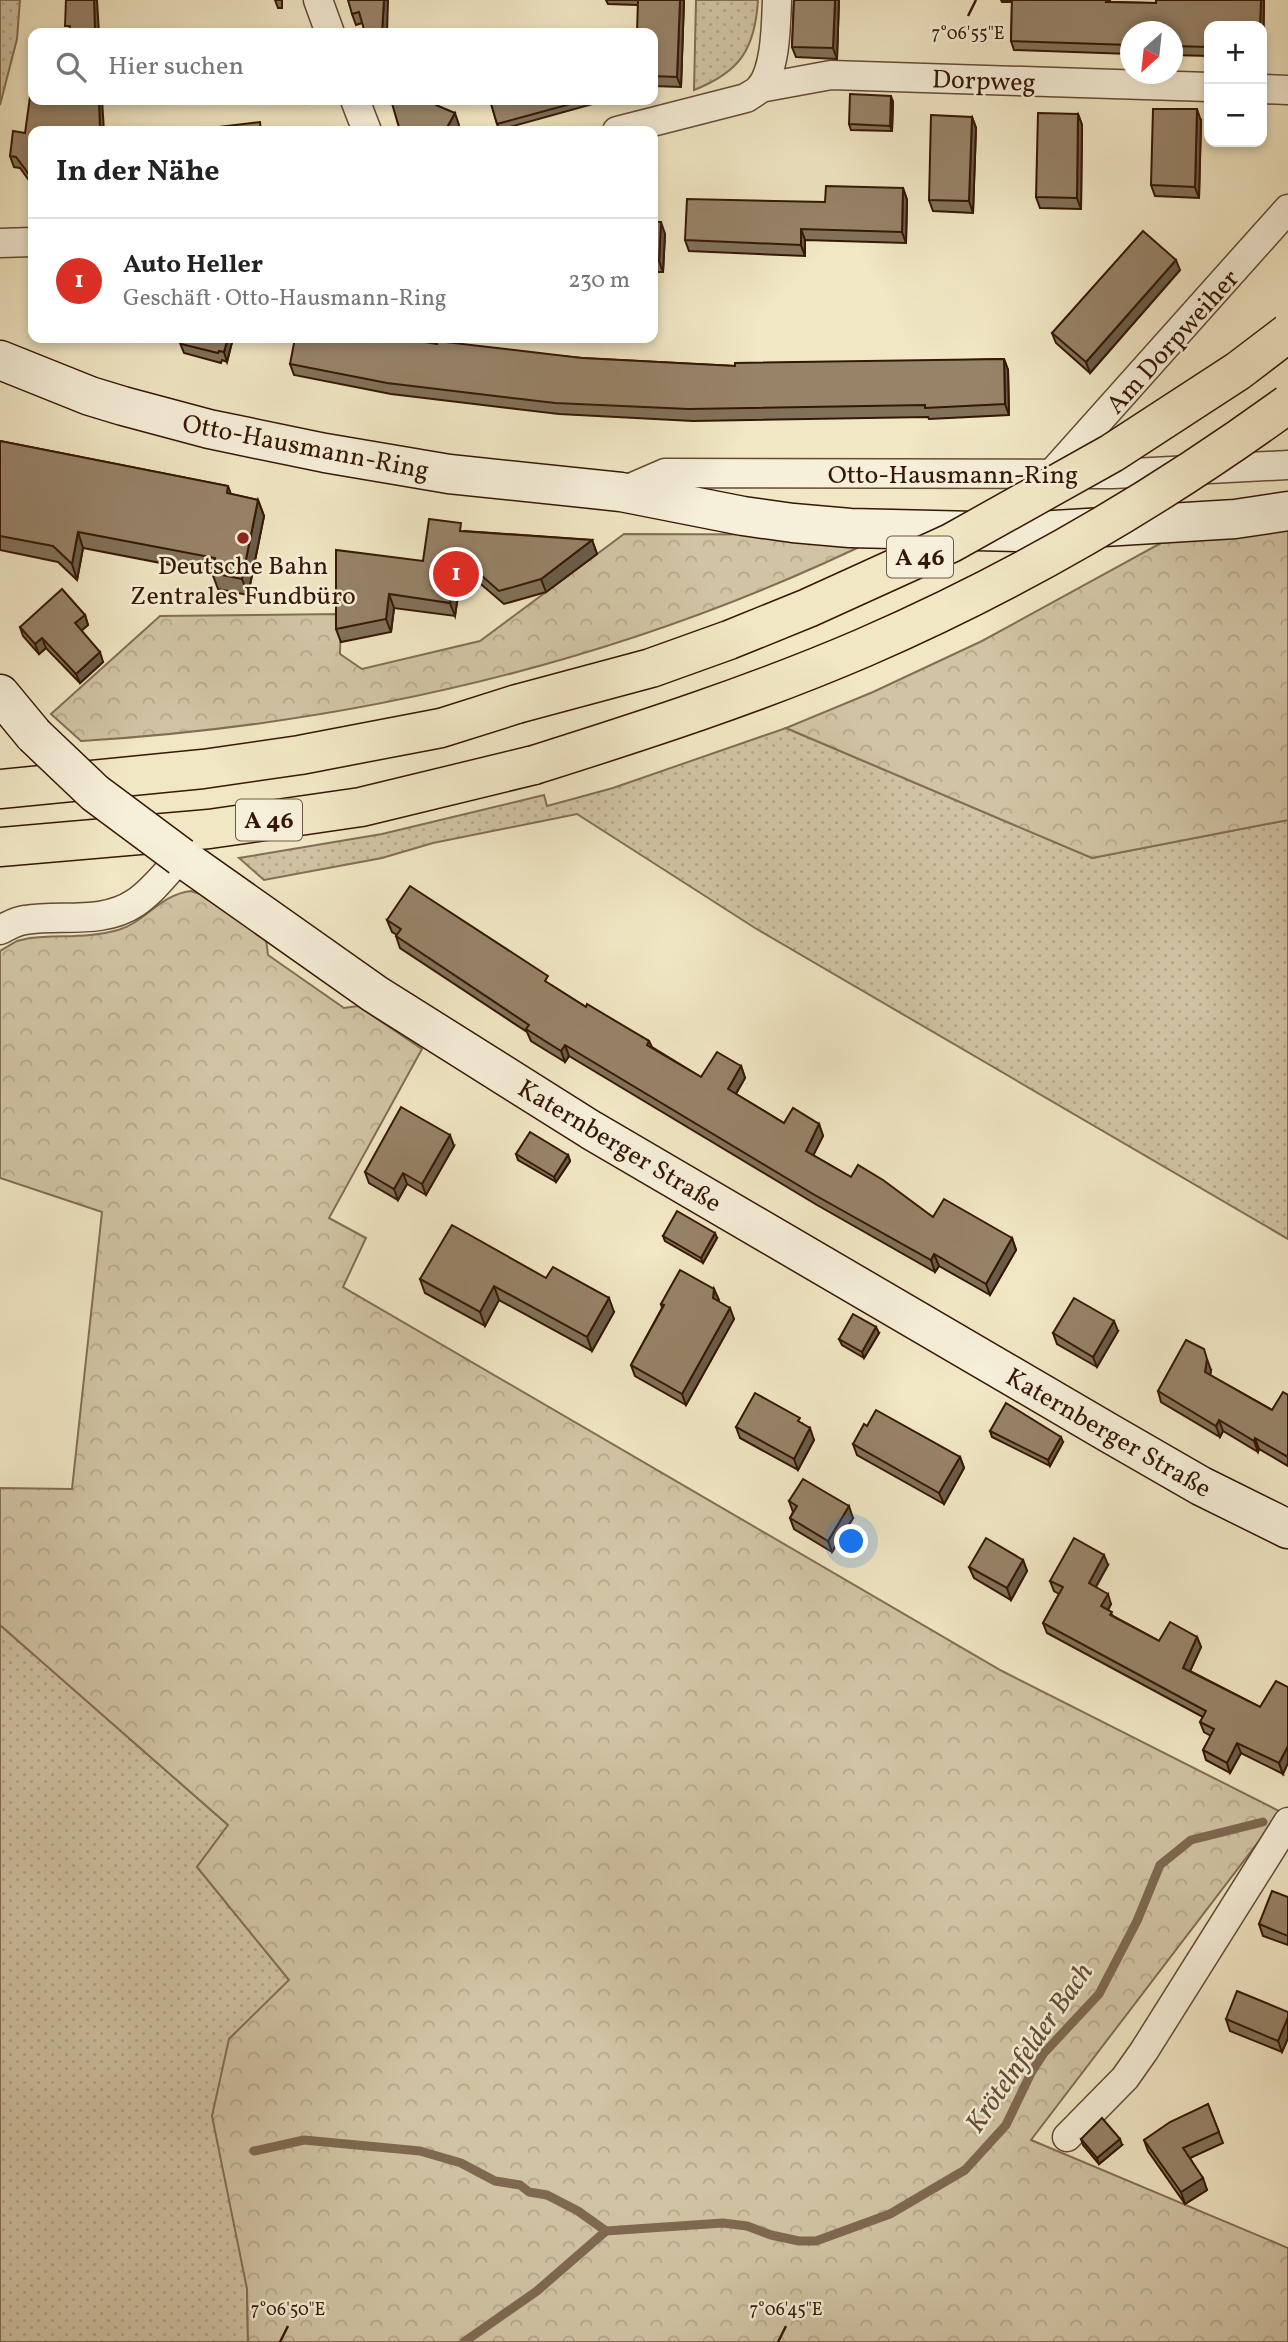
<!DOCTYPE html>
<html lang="de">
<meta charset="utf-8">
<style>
:root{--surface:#fff;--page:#f6f6f6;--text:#222;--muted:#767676;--line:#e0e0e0;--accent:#d93025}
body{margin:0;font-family:Vollkorn,serif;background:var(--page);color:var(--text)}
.controls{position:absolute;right:21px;top:21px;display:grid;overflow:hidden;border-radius:14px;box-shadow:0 4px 10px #0003}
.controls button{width:63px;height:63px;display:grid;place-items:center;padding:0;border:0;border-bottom:2px solid var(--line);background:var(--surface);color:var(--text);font:35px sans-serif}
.compass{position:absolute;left:1120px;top:21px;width:63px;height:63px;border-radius:50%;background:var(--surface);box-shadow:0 4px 10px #0003;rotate:207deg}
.you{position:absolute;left:852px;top:1542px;width:24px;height:24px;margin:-18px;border:5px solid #fff;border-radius:50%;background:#1a73e8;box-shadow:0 0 0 10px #1a73e833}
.badge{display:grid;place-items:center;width:46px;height:46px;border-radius:50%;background:var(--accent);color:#fff;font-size:23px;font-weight:700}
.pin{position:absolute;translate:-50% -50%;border:4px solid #fff;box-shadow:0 2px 7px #0006}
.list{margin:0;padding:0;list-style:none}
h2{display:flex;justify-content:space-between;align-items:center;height:91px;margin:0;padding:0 28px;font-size:30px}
h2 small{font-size:23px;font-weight:400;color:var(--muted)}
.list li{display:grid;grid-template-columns:46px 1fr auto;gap:21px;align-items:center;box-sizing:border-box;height:126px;padding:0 28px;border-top:2px solid var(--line)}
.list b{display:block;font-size:26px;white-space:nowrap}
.list p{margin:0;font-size:23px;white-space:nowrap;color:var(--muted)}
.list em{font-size:23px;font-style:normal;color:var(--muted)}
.icon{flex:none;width:38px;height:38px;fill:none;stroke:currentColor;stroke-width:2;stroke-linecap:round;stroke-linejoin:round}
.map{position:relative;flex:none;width:1288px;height:2342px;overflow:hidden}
.search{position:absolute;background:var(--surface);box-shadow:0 4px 10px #0003;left:28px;top:28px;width:630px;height:77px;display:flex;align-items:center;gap:18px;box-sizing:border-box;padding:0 24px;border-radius:14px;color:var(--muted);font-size:26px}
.panel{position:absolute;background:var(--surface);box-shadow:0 4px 10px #0003;left:28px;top:126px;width:630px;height:217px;border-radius:14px}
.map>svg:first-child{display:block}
</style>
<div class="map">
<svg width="1288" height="2342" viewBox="0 0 1288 2342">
<defs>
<pattern id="grass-dots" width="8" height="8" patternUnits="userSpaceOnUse" patternTransform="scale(1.75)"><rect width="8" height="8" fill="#d1c4a4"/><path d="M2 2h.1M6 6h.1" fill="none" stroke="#b4a88c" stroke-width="1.8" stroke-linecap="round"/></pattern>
<pattern id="forest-crowns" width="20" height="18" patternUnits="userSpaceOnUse" patternTransform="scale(1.75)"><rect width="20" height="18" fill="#d1c4a4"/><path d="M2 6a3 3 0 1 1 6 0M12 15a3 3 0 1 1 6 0" fill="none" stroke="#b4a88c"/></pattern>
</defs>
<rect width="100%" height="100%" fill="#f1e7c4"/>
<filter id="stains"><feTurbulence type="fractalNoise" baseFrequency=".00286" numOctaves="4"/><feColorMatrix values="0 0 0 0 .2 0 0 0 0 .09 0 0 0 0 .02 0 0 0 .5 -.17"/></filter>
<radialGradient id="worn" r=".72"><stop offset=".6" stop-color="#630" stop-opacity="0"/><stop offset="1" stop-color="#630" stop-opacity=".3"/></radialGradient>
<g fill="url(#grass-dots)" stroke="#836e54" stroke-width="2">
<polygon points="0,0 20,0 17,39 0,105"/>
<path d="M696,0H758C755,49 740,72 694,90Z"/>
<polygon points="786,728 1092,858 1288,820 1288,1239 755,928 577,814 433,843 382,858 264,880 239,858 382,834 544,795 547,806 613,788"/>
<polygon points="0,1625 228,1825 197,1867 290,1981 229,2039 247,2289 248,2342 0,2342"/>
</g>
<g fill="url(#forest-crowns)" stroke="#836e54" stroke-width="2">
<polygon points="1288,525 1288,820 1092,858 786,728 873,692 982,641 1161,543"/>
<path d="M624,534L884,535C632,659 360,724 81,741L51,714L160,616L341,614L340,654L362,669L480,641Z"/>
<path d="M191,891L200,894L266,939L268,955L344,1008L358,1006L422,1049L329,1218L366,1238L343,1287L1002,1671L1281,1812L1031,2140L1288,2248V2342H248L247,2289L212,2116L229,2039L289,1980L197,1867L228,1825L0,1625V1488L72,1489L102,1212L0,1178V951L17,941L30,938C59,935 91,938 118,930C146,922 159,895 191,891Z"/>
</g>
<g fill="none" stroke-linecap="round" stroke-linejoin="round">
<g stroke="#7f6951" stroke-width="9">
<polyline points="254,2151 304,2140 420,2151 461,2163 495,2181 520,2185 529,2192 547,2195 578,2211 606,2231 723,2223 747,2226 771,2235 799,2241 816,2241 890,2214 965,2170 1006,2125 1032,2071 1044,2053 1099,1994 1137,1921 1160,1865 1191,1840 1263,1822"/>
<polyline points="464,2342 537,2291 606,2231"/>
</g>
<g stroke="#644b35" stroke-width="31">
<g id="street">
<polyline points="318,0 330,33"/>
<polyline points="760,88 831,75 1209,87"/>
<polyline points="1262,89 1288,90"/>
<polyline points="355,100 367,131"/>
<path d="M617,131L746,98C750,95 757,92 760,88C776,69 776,24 777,0"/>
<polyline points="0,243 33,242"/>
<polyline points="1053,472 1288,209"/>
<polyline points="621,492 665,473 1113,474 1288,465"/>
<path d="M0,930C8,926 16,921 25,920C61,914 102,925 135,903C153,891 167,872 181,857"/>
<polyline points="1067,2137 1125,2078 1144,2051 1288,1822"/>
</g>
</g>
<g stroke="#351705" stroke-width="41">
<g id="secondary">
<polyline points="0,360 90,396 123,406 209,429 325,453 449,474 621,492 743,516 793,523 850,528 1021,532 1235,519 1288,511"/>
<polyline points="0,694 34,735"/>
<polyline points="181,857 375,994 591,1130 1109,1433 1201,1486 1288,1529"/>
</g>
</g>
<g stroke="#351705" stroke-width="41">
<g id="highway">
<polyline points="0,789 203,769 300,755 441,728 517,704"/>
<polyline points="0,847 209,829 361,807 534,765"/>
</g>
</g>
<use href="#street" stroke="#f6efd9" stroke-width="28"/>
<use href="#secondary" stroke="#f6efd9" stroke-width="38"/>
<use href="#highway" stroke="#f1e7c4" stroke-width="38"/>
<g stroke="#351705" stroke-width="41" stroke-linecap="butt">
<polyline id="secondary-bridge" points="34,735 95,793 181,857"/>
</g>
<g stroke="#351705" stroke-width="41" stroke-linecap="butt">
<g id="highway-bridge">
<polyline points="517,704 651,668 729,640 808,608 951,543 1112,453 1238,371 1288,333"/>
<path d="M534,765C645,730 756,694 863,648C1013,583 1156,500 1288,404"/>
</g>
</g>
<use href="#secondary-bridge" stroke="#f6efd9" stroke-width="38"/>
<use href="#highway-bridge" stroke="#f1e7c4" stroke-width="38"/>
</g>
<g fill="#827159" stroke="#351705" stroke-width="2">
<polygon points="275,0 282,0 282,8 278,8"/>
<polygon points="388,0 362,23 356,25 352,14"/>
<polygon points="606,0 684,0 681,87 653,86 653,33 638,5 608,4"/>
<polygon points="794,0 839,0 837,59 796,57 792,47"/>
<polygon points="1001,0 1110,0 1110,2 1156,3 1156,0 1264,0 1263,58 1262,26 1209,26 1209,56 1172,55 1172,32 1130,32 1130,54 1014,50 1011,41 1012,2 1002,2"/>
<polygon points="305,100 320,100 306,104"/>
<polygon points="490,100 607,100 499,130"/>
<polygon points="893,102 892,131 851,130 849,124"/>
<polygon points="1078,114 1082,125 1081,209 1040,208 1036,197"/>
<polygon points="972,117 976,128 973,213 933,211 929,200"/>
<polygon points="1201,121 1199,198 1155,196 1151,185"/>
<polygon points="33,131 33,186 20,168 14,167 10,156 25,133"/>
<polygon points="903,188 907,200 906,243 805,240 805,256 689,251 685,240 825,202"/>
<polygon points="653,222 665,234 663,272 653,272"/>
<polygon points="1180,270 1090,373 1056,343 1052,333"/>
<polygon points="178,338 233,338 227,362 222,360 221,363 184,353"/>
<polygon points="437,344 582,358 735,366 1004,359 1008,370 1009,415 929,419 928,417 693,421 559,414 391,394 294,375 290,364"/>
<polygon points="0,441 228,486 231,494 258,500 264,516 248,595 218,589 212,573 83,548 77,580 58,562 0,550"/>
<polygon points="464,531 592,540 597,554 546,592 504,604 462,568 455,616 394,608 391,632 341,642 336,629 423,561"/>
<polygon points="85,615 88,625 81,630 103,662 80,683 46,648 39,654 23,636 20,627"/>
<polygon points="387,920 551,985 586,1007 649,1041 652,1047 701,1077 741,1066 745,1078 736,1094 784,1123 819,1124 823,1136 813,1155 851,1177 933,1217 1012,1238 1016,1250 990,1295 939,1266 935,1272 817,1205 569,1056 565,1062 531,1041 527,1032 400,948 396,936 397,935 392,932"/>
<polygon points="454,1146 426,1195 407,1184 398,1200 369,1183 365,1172"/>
<polygon points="516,1154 568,1155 570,1161 556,1182 518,1160"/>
<polygon points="663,1236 717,1238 703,1263 665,1241"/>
<polygon points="546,1278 614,1312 592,1351 499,1300 485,1326 425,1293 420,1279"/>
<polygon points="714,1289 718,1301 734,1319 686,1405 635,1376 631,1365 662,1308 661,1304"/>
<polygon points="1118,1331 1097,1367 1057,1344 1053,1333"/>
<polygon points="879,1333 864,1358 842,1345 839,1339"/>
<polygon points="1211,1370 1210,1375 1272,1410 1288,1395 1288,1466 1259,1449 1258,1452 1223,1431 1220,1437 1161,1402 1158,1391"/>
<polygon points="802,1423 814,1440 798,1470 740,1438 736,1427"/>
<polygon points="990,1431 1063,1442 1050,1466 992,1437"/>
<polygon points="853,1444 960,1457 964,1468 944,1504 857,1455"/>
<polygon points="789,1501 853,1518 832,1552 794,1529 790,1518 793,1512"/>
<polygon points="1023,1560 1027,1571 1011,1600 974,1578 969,1567"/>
<polygon points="1108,1565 1096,1587 1111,1604 1108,1610 1113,1616 1159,1641 1197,1637 1201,1647 1190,1671 1260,1707 1283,1774 1241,1753 1230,1773 1206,1760 1203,1750 1211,1736 1204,1732 1200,1722 1203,1717 1047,1633 1043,1623 1059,1594 1054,1591 1050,1581"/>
<polygon points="1288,1897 1288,1945 1263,1936 1259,1924"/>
<polygon points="1288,2012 1288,2038 1282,2052 1230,2031 1226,2019"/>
<polygon points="1208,2104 1223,2143 1190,2158 1207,2190 1185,2204 1148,2151 1144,2140"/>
<polygon points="1081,2139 1122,2145 1099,2164 1083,2145"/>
</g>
<g fill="#6a5c49" stroke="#351705" stroke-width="2">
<polygon points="94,0 97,0 99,33 95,33"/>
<polygon points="384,0 388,0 387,33 382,33"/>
<polygon points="680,0 684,0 681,87 677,77"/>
<polygon points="835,0 839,0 837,59 833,48"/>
<polygon points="1261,0 1264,0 1263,58 1262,26 1260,26"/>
<polygon points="891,96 893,102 892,131 890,126"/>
<polygon points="99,100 102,100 104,131 100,131"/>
<polygon points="1197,109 1201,121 1199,198 1195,187"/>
<polygon points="455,113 459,125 456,131 445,131"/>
<polygon points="1078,114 1082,125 1081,209 1077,198"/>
<polygon points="972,117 976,128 973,213 969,201"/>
<polygon points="903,188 907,200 906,243 902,232"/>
<polygon points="661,222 665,234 663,272 659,261"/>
<polygon points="801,229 805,240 805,256 801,245"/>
<polygon points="1176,260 1180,270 1090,373 1086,362"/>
<polygon points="228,338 233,338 227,362 224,352"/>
<polygon points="1004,359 1008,370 1009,415 1005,404"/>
<polygon points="258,500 264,516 248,595 242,579"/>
<polygon points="78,532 83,548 77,580 72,564"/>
<polygon points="592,540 597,554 546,592 541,579"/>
<polygon points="457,554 462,568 455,616 450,603"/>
<polygon points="389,594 394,608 391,632 386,619"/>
<polygon points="85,615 88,625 79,633 75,623"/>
<polygon points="42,638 46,648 39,654 35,644"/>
<polygon points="100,652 103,662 80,683 76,674"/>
<polygon points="565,1045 569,1056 565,1062 561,1051"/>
<polygon points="741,1066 745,1078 732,1100 728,1089"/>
<polygon points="819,1124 823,1136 810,1162 806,1151"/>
<polygon points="450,1135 454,1146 426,1195 422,1184"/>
<polygon points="568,1155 570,1161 556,1182 554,1177"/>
<polygon points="403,1173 407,1184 398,1200 394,1189"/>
<polygon points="715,1233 717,1238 703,1263 701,1258"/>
<polygon points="1012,1238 1016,1250 990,1295 986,1284"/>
<polygon points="934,1254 939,1266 935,1272 931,1260"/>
<polygon points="494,1286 499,1300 485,1326 480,1312"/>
<polygon points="714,1289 719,1300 718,1310 713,1298"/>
<polygon points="609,1298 614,1312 592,1351 587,1337"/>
<polygon points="730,1308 734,1319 686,1405 682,1394"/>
<polygon points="1114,1321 1118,1331 1097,1367 1093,1357"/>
<polygon points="876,1327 879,1333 864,1358 862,1352"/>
<polygon points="1207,1359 1211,1370 1209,1383 1205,1372"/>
<polygon points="1219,1420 1223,1431 1220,1437 1216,1426"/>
<polygon points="810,1428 814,1440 798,1470 794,1459"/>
<polygon points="1061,1437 1063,1442 1050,1466 1048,1460"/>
<polygon points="1255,1438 1259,1449 1258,1452 1254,1441"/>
<polygon points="960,1457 964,1468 944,1504 939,1493"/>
<polygon points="849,1506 853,1518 832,1552 828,1541"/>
<polygon points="1104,1555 1108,1565 1092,1593 1089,1583"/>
<polygon points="1023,1560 1027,1571 1011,1600 1007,1588"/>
<polygon points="1108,1594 1111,1604 1104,1616 1101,1606"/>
<polygon points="1197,1637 1201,1647 1187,1678 1183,1668"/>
<polygon points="1237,1743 1241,1753 1230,1773 1227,1763"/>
<polygon points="1288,1746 1288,1763 1283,1774 1279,1763"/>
<polygon points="1288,2017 1288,2038 1282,2052 1278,2041"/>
<polygon points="1120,2139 1122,2145 1099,2164 1097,2158"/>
<polygon points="1203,2178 1207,2190 1185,2204 1181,2192"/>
</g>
<g fill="#978368" stroke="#351705" stroke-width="2">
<polygon points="66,0 94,0 95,33 69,33 70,26 65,26"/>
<polygon points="348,0 384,0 382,33 365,33 359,12 352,14"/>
<polygon points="638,0 680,0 677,77 653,76 653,33 637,33"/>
<polygon points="794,0 835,0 833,48 792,47"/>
<polygon points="1012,0 1107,0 1106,2 1156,3 1156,0 1261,0 1260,26 1209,26 1209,47 1172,46 1172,32 1130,32 1130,45 1011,41"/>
<polygon points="850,94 891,96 890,126 849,124"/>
<polygon points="30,97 33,97 33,100 49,100 62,102 62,100 99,100 100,131 33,131 33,175 31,177 16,157 10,156 13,131 25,133"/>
<polygon points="391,100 435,100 436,105 455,113 445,131 400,131"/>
<polygon points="490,100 585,100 497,124"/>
<polygon points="1153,109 1197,109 1195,187 1151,185"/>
<polygon points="1038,113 1078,114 1077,198 1036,197"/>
<polygon points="931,115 972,117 969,201 929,200"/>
<polygon points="260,122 261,131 185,131"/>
<polygon points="826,186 903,188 902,232 801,229 801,245 685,240 687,199 825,202"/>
<polygon points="653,222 661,222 659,261 653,261"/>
<polygon points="1143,231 1176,260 1086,362 1052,333"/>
<polygon points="178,338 228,338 224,352 219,351 218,353 181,344"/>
<polygon points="295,338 401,338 437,344 437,341 582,358 735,366 735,363 1004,359 1005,404 925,408 925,405 689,409 555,403 387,383 290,364"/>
<polygon points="0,441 228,486 227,493 258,500 242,579 212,573 215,558 78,532 72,564 53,546 0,536"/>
<polygon points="429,519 461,523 460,531 592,540 541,579 499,591 457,554 450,603 389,594 386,619 336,629 336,550 423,561"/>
<polygon points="62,589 85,615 75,623 100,652 76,674 42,638 35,644 20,627"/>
<polygon points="410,886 548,976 545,981 586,1007 587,1004 649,1041 647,1045 701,1077 717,1052 741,1066 728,1089 784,1123 793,1108 819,1124 806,1151 851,1177 858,1165 883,1180 933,1217 944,1199 1012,1238 986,1284 934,1254 931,1260 813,1194 565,1045 561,1051 526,1029 529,1025 396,936 401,929 387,920"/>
<polygon points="401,1107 450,1135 422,1184 403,1173 394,1189 365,1172"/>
<polygon points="530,1132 568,1155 554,1177 516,1154"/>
<polygon points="677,1211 715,1233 701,1258 663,1236"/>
<polygon points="452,1225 546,1278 553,1267 609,1298 587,1337 494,1286 480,1312 420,1279"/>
<polygon points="680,1270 714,1289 713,1298 730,1308 682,1394 631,1365 664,1305 661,1304"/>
<polygon points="1074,1298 1114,1321 1093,1357 1053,1333"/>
<polygon points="853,1314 876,1327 862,1352 839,1339"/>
<polygon points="1186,1340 1204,1349 1207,1359 1205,1372 1272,1410 1283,1392 1288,1395 1288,1457 1255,1438 1254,1441 1219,1420 1216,1426 1158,1391"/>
<polygon points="755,1393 800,1418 798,1421 810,1428 794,1459 736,1427"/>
<polygon points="1006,1403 1061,1437 1048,1460 990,1431"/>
<polygon points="876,1410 960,1457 939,1493 853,1444 864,1424 867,1426"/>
<polygon points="803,1479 849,1506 828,1541 790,1518 797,1506 789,1501"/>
<polygon points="986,1538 1023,1560 1007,1588 969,1567"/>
<polygon points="1074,1538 1104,1555 1089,1583 1108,1594 1101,1606 1112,1612 1110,1615 1159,1641 1170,1622 1197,1637 1183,1668 1260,1707 1276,1681 1288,1687 1288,1746 1279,1763 1237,1743 1227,1763 1203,1750 1214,1729 1200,1722 1206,1711 1043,1623 1063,1587 1050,1581"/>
<polygon points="1272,1891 1288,1897 1288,1936 1259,1924"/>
<polygon points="1237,1991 1288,2012 1288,2017 1278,2041 1226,2019"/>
<polygon points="1208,2104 1219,2132 1183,2148 1203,2178 1181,2192 1144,2140 1170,2122"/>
<polygon points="1102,2118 1120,2139 1097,2158 1081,2139"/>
</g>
<path fill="none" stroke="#351705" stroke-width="2.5" d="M968,16L976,0M280,2342L288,2326M778,2342L786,2326"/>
<circle fill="#8f2418" stroke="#f6efd9" stroke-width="2.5" cx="243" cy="538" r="7"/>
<g text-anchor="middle" stroke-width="5" stroke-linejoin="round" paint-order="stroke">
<g fill="#f6efd9" stroke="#6f5845" stroke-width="2">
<rect x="887" y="536.5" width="66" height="41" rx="5"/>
<rect x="236" y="799.5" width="66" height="41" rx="5"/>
</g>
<g font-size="24" font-weight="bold" fill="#351705">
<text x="920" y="565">A 46</text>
<text x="269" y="828">A 46</text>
</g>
<g font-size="26" fill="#351705" stroke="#f6efd9">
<text transform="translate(984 80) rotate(2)" y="9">Dorpweg</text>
<text transform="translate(1172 341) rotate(-48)" y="9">Am Dorpweiher</text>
<text transform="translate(306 446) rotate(11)" y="9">Otto-Hausmann-Ring</text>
<text x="953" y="483">Otto-Hausmann-Ring</text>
<text transform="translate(620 1145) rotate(31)" y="9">Katernberger Straße</text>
<text transform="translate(1109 1432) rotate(30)" y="9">Katernberger Straße</text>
</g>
<g font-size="26" fill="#351705" stroke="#f6efd9">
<text x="243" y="574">Deutsche Bahn<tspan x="243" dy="30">Zentrales Fundbüro</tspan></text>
</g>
<g font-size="28" font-style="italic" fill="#674e37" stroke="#f6efd9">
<text transform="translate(1028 2047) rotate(-55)" y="10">Krötelnfelder Bach</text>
</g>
</g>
<g font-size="18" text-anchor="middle" fill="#351705" stroke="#f6efd9" stroke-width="5" stroke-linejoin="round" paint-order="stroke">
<text x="968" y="39">7°06'55"E</text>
<text x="288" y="2315">7°06'50"E</text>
<text x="786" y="2315">7°06'45"E</text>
</g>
<rect width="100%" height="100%" filter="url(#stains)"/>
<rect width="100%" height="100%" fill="url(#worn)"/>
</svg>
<div class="controls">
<button>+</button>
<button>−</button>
</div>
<svg class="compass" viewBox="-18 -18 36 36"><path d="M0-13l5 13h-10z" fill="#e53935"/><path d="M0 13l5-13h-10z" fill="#767676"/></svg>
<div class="you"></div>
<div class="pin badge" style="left:456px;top:574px">1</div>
<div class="search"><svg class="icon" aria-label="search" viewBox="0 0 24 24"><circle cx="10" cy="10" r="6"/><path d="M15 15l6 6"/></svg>Hier suchen</div>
<section class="panel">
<h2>In der Nähe<small></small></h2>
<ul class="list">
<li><span class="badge">1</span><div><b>Auto Heller</b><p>Geschäft · Otto-Hausmann-Ring</p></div><em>230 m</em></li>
</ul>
</section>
</div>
